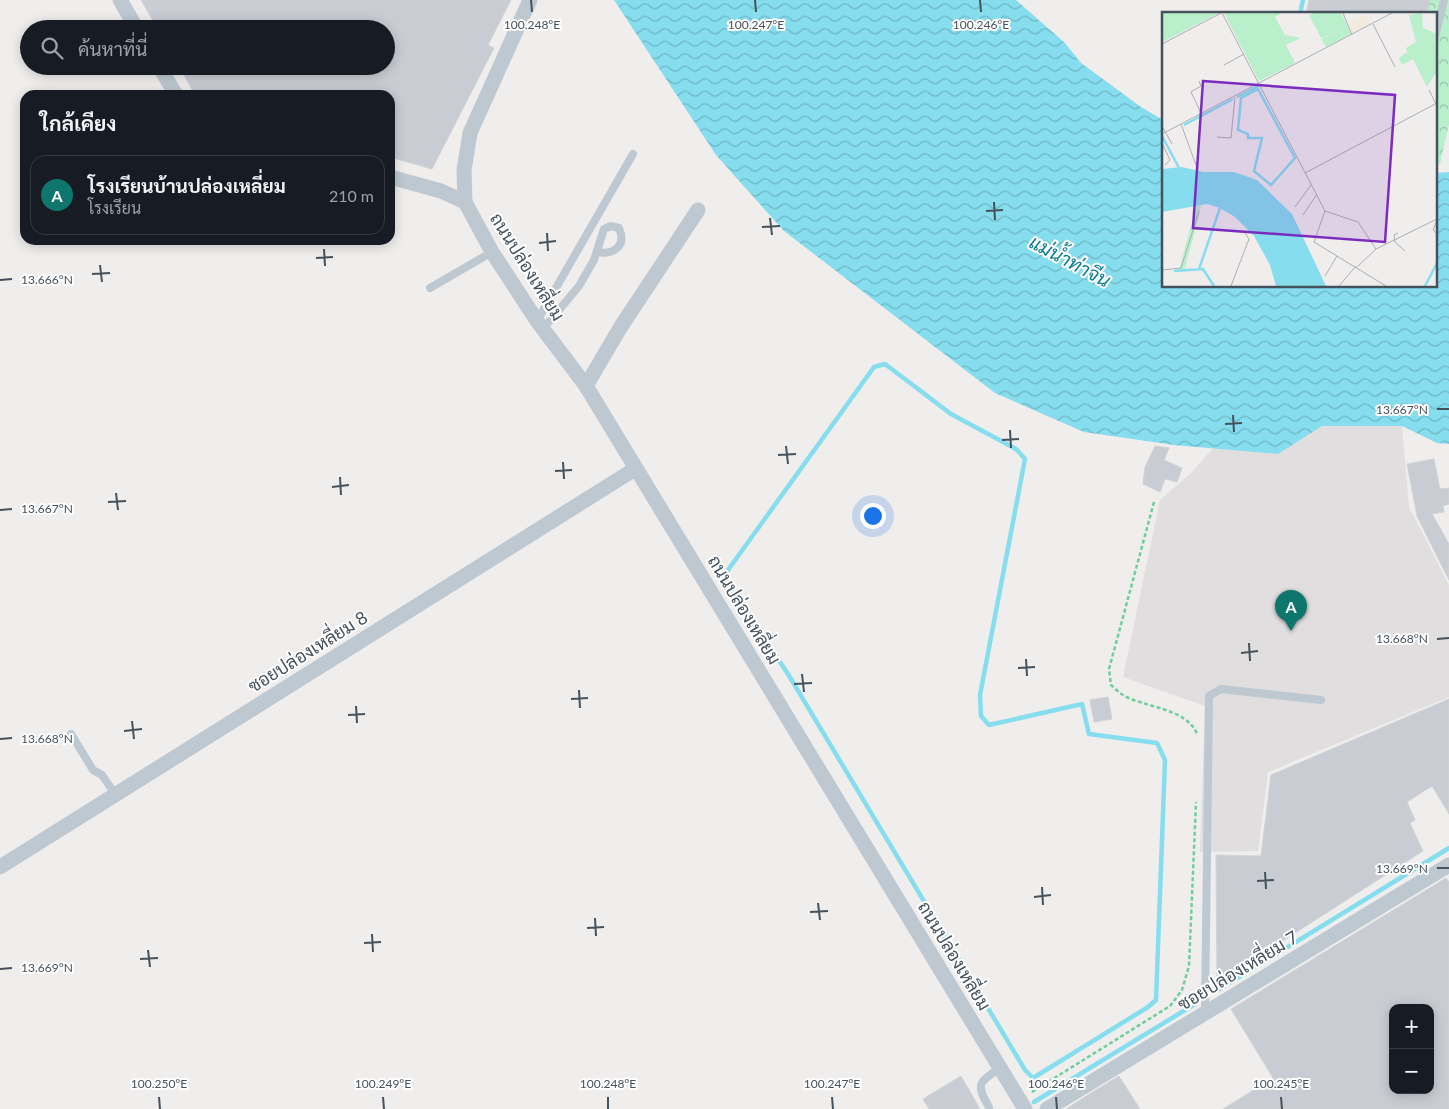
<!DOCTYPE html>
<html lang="th">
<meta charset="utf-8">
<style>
:root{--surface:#171b24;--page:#242831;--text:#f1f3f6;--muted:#9ea1a6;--line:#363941;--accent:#0f766e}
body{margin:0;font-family:Lato,Sarabun,sans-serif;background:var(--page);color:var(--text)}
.controls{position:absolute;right:15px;bottom:15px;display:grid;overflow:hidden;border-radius:10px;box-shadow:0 2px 12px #0003}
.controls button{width:45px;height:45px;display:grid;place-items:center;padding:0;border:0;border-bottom:1px solid var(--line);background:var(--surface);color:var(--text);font:25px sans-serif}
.you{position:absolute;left:872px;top:515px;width:18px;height:18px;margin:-12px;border:4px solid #fff;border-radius:50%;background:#1a73e8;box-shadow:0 0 0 8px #1a73e833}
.badge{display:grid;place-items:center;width:32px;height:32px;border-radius:50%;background:var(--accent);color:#fff;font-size:16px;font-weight:700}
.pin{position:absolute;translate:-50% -41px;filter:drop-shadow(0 1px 2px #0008)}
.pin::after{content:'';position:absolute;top:26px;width:18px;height:15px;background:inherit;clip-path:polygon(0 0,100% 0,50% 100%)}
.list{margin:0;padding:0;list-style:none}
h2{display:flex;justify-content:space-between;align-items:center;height:65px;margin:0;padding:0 20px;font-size:21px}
h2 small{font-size:16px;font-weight:400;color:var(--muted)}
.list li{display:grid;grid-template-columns:32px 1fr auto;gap:15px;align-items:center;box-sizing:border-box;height:80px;margin:0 10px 10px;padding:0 10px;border:1px solid var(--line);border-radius:15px}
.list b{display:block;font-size:19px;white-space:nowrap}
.list p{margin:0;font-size:16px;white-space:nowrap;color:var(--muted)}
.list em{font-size:16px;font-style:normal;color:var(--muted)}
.icon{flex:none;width:28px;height:28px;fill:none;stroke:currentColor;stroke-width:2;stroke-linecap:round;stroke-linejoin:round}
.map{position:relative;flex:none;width:1449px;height:1109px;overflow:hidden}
.search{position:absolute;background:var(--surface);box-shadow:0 2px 12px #0003;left:20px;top:20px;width:375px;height:55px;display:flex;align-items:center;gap:12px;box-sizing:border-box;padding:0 18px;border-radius:28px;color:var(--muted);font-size:19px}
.panel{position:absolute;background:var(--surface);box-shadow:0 2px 12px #0003;left:20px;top:90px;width:375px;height:155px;border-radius:15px}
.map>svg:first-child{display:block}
</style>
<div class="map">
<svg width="1449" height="1109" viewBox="0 0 1449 1109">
<defs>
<pattern id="forest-crowns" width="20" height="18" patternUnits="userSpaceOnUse" patternTransform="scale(1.25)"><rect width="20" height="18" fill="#b9efcb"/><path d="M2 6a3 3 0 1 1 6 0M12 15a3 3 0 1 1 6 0" fill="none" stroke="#98c4a8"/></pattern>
<pattern id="water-waves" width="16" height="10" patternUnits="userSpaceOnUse" patternTransform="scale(1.25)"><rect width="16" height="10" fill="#85ddee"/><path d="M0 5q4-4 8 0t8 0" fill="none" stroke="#6fb6c4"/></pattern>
</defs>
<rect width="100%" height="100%" fill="#f0eded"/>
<polygon fill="#e1dedf" points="1322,426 1402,426 1409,507 1449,585 1449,697 1268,772 1258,851 1200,852 1205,706 1123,677 1160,500 1192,472 1214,447 1277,454"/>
<polygon fill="url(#forest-crowns)" points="1430,0 1449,0 1449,124 1440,164 1435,165 1435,14 1427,14"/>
<polygon fill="url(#water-waves)" points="614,0 1016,0 1065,43 1081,63 1141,107 1163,120 1163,286 1435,286 1435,173 1449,172 1449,444 1437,443 1402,426 1322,426 1278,454 1174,445 1084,432 995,393 784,231 716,155"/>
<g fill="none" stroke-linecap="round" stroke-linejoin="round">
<g stroke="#85ddee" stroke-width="4.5">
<polyline points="1300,14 1303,0"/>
<polygon points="885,364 951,414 1016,449 1025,459 980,695 981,716 989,725 1082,704 1089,734 1157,743 1165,760 1156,1000 1148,1007 1033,1078 1025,1070 788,674 723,577 874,367"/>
<polyline points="1216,991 1449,848"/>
<polyline points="1034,1102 1195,1004"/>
</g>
</g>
<g fill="#c9ccd2" stroke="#d0d3d9" fill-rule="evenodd">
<polygon points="141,0 511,0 488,45 494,48 432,169 390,157 390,95 195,95 179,66 386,66 386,29 158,29"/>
<polygon points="1309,0 1430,0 1427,14 1306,14"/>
<polygon points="1155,446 1169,448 1164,460 1182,468 1177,482 1165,479 1160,492 1143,484 1145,467"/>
<polygon points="1434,459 1440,489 1449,488 1449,504 1443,506 1444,512 1432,514 1449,544 1449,580 1417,516 1407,464"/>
<polygon points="1108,697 1112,719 1094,722 1090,700"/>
<polygon points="1449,699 1449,814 1432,786 1407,802 1415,820 1410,823 1423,851 1217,983 1216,855 1261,856 1271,775"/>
<path d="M1446,878L1449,882V1109H1223L1273,1078L1231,1009ZM1393,1008H1430V1090H1393Z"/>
<polygon points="961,1076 980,1109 929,1109 923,1099"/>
<polygon points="1119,1076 1140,1109 1066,1109 1091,1093"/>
</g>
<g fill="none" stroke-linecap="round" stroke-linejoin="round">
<g stroke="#70ce9b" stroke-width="2.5" stroke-dasharray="4 2.5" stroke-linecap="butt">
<path d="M1154,502L1109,669L1111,685C1115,688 1119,693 1123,695C1145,708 1187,708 1197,734"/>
<polyline points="1032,1092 1170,1006 1182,990 1189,966 1196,802"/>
</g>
<g stroke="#bdc8d0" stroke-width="8">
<polyline points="1435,37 1444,0"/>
<polyline points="430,288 492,252"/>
<polyline points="537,321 633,154"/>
<path d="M543,329L579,286L594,260L604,229L611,226L619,228C627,246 614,255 597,252"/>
<polyline points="71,734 93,770 102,775 115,794"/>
<polyline points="1205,1012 1209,696 1221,689 1321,700"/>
<path d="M989,1107C975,1084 979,1082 1000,1068"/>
</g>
<g stroke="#bdc8d0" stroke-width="15">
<polyline points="120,0 137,29"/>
<polyline points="159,66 176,95"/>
<polyline points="390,177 441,191 465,202 492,252 537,321 586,386 1025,1109"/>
<polyline points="465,202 464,170 470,133 530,0"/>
<polyline points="586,386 620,328 698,210"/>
<polyline points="0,867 635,469"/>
<polyline points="1047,1109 1449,865"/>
</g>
</g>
<path fill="none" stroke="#45515b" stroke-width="2" d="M531,0L532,12M755,0L756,12M980,0L981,12M994,202L995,220M986,211L1003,210M770,218L772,235M762,227L780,226M547,233L548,251M539,243L556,241M324,249L325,266M316,258L333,257M100,265L102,282M92,274L110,273M0,280L12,279M1437,409H1449M1233,415L1234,432M1225,424L1242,423M1010,430L1011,448M1002,440L1019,439M786,446L788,464M778,455L796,454M563,462L564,479M555,471L572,470M340,477L341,495M332,487L349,485M116,493L118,510M108,502L126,501M0,510L12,509M1437,639L1449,638M1249,643L1250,661M1241,653L1258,651M1026,659L1027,676M1018,668L1035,667M802,674L804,692M794,684L812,683M579,690L580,708M571,699L588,698M356,706L357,723M348,715L365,714M132,721L134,739M124,731L142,729M0,739L12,738M1437,868H1449M1265,872L1266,889M1257,881L1274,880M1042,887L1043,905M1034,897L1051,895M818,903L820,920M810,912L828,911M595,918L596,936M587,928L604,927M372,934L373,952M364,943L381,942M148,950L150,967M140,959L158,958M0,969L12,968M159,1097L160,1109M383,1097L384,1109M608,1097V1109M832,1097L833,1109M1056,1097L1057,1109M1281,1097L1282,1109"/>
<g text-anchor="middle" stroke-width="4" stroke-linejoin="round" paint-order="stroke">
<g font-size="18" fill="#45515b" stroke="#fff">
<text transform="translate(527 267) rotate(58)" y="6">ถนนปล่องเหลี่ยม</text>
<text transform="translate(744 610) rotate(59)" y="6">ถนนปล่องเหลี่ยม</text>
<text transform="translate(308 652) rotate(-32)" y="6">ซอยปล่องเหลี่ยม 8</text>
<text transform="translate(954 956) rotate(59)" y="6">ถนนปล่องเหลี่ยม</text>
<text transform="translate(1238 971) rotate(-31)" y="6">ซอยปล่องเหลี่ยม 7</text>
</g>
<g font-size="19" font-style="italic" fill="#0a7c93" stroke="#fff">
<text transform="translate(1070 261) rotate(28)" y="7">แม่น้ำท่าจีน</text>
</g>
</g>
<g transform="translate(1162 12)">
<rect width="275" height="275" fill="#f0eded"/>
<path d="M0,1H57L0,30ZM186,15L189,22L164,35L159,27Z" fill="#b9efcb"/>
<path d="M62,1H120L113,5L123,23L139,26L124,33L133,51L97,69ZM161,1H179L186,15L170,22ZM260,1L261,16L275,22V59L265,75L251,47L240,53L237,46L245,40L244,36L254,30L247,3ZM34,194H39L37,205L22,259H17Z" fill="#b9efcb"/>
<path d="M152,1H161L170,22L159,26L147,3Z" fill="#b9efcb"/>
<path d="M204,2L209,12L191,21L187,12Z" fill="#f2eadc"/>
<path d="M20,155L41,160H72L95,168L130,202L164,274H114L108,253L92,224L73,205L58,196L45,192L0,200V157Z" fill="#85ddee"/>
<path fill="none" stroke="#85ddee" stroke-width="2.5" d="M96,77L133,146L109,173L92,159L100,126H86V122L76,118L79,86ZM75,85L96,74M22,113L71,87M0,124L17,156M37,257L58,196M12,259L41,257L52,274M263,274L275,251"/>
<path fill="none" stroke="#acafb3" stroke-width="1" d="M60,1L163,199L196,210L214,237L275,207M181,1L190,23M211,12L233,55M0,32L59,1M62,53L82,42M37,69L39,74L29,80L39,101M267,78L274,92M19,112L34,153M0,114L10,132M0,122L230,1M55,125L69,126L73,85M0,131L8,148L3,153M143,161L275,91M133,195L149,173M163,199L152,230L224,274M141,203L155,182M275,208L271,218L275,222M236,221L232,223L233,230L243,239M195,255L214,237M0,258L19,256L37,199M163,264L175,244M69,274L87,227L83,221M177,274L194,254"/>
<path fill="#7b2cbf" fill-opacity="0.15" stroke="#7b2cbf" stroke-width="2.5" d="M41,69L233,83L223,230L31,216Z"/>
<rect width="275" height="275" fill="none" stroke="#45515b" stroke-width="2.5"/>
</g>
<g font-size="12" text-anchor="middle" fill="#45515b" stroke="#fff" stroke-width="4" stroke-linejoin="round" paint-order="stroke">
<text x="532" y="29">100.248°E</text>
<text x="756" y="29">100.247°E</text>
<text x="981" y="29">100.246°E</text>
<text x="47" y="284">13.666°N</text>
<text x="1402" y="414">13.667°N</text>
<text x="47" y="513">13.667°N</text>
<text x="1402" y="643">13.668°N</text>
<text x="47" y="743">13.668°N</text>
<text x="1402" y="873">13.669°N</text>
<text x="47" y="972">13.669°N</text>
<text x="159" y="1088">100.250°E</text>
<text x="383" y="1088">100.249°E</text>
<text x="608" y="1088">100.248°E</text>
<text x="832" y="1088">100.247°E</text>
<text x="1056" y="1088">100.246°E</text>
<text x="1281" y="1088">100.245°E</text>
</g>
</svg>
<div class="controls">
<button>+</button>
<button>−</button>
</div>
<div class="you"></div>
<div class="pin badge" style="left:1291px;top:631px">A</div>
<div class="search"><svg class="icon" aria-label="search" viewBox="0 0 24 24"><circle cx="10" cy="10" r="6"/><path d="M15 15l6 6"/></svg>ค้นหาที่นี่</div>
<section class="panel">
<h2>ใกล้เคียง<small></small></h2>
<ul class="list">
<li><span class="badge">A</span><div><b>โรงเรียนบ้านปล่องเหลี่ยม</b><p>โรงเรียน</p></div><em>210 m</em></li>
</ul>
</section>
</div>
